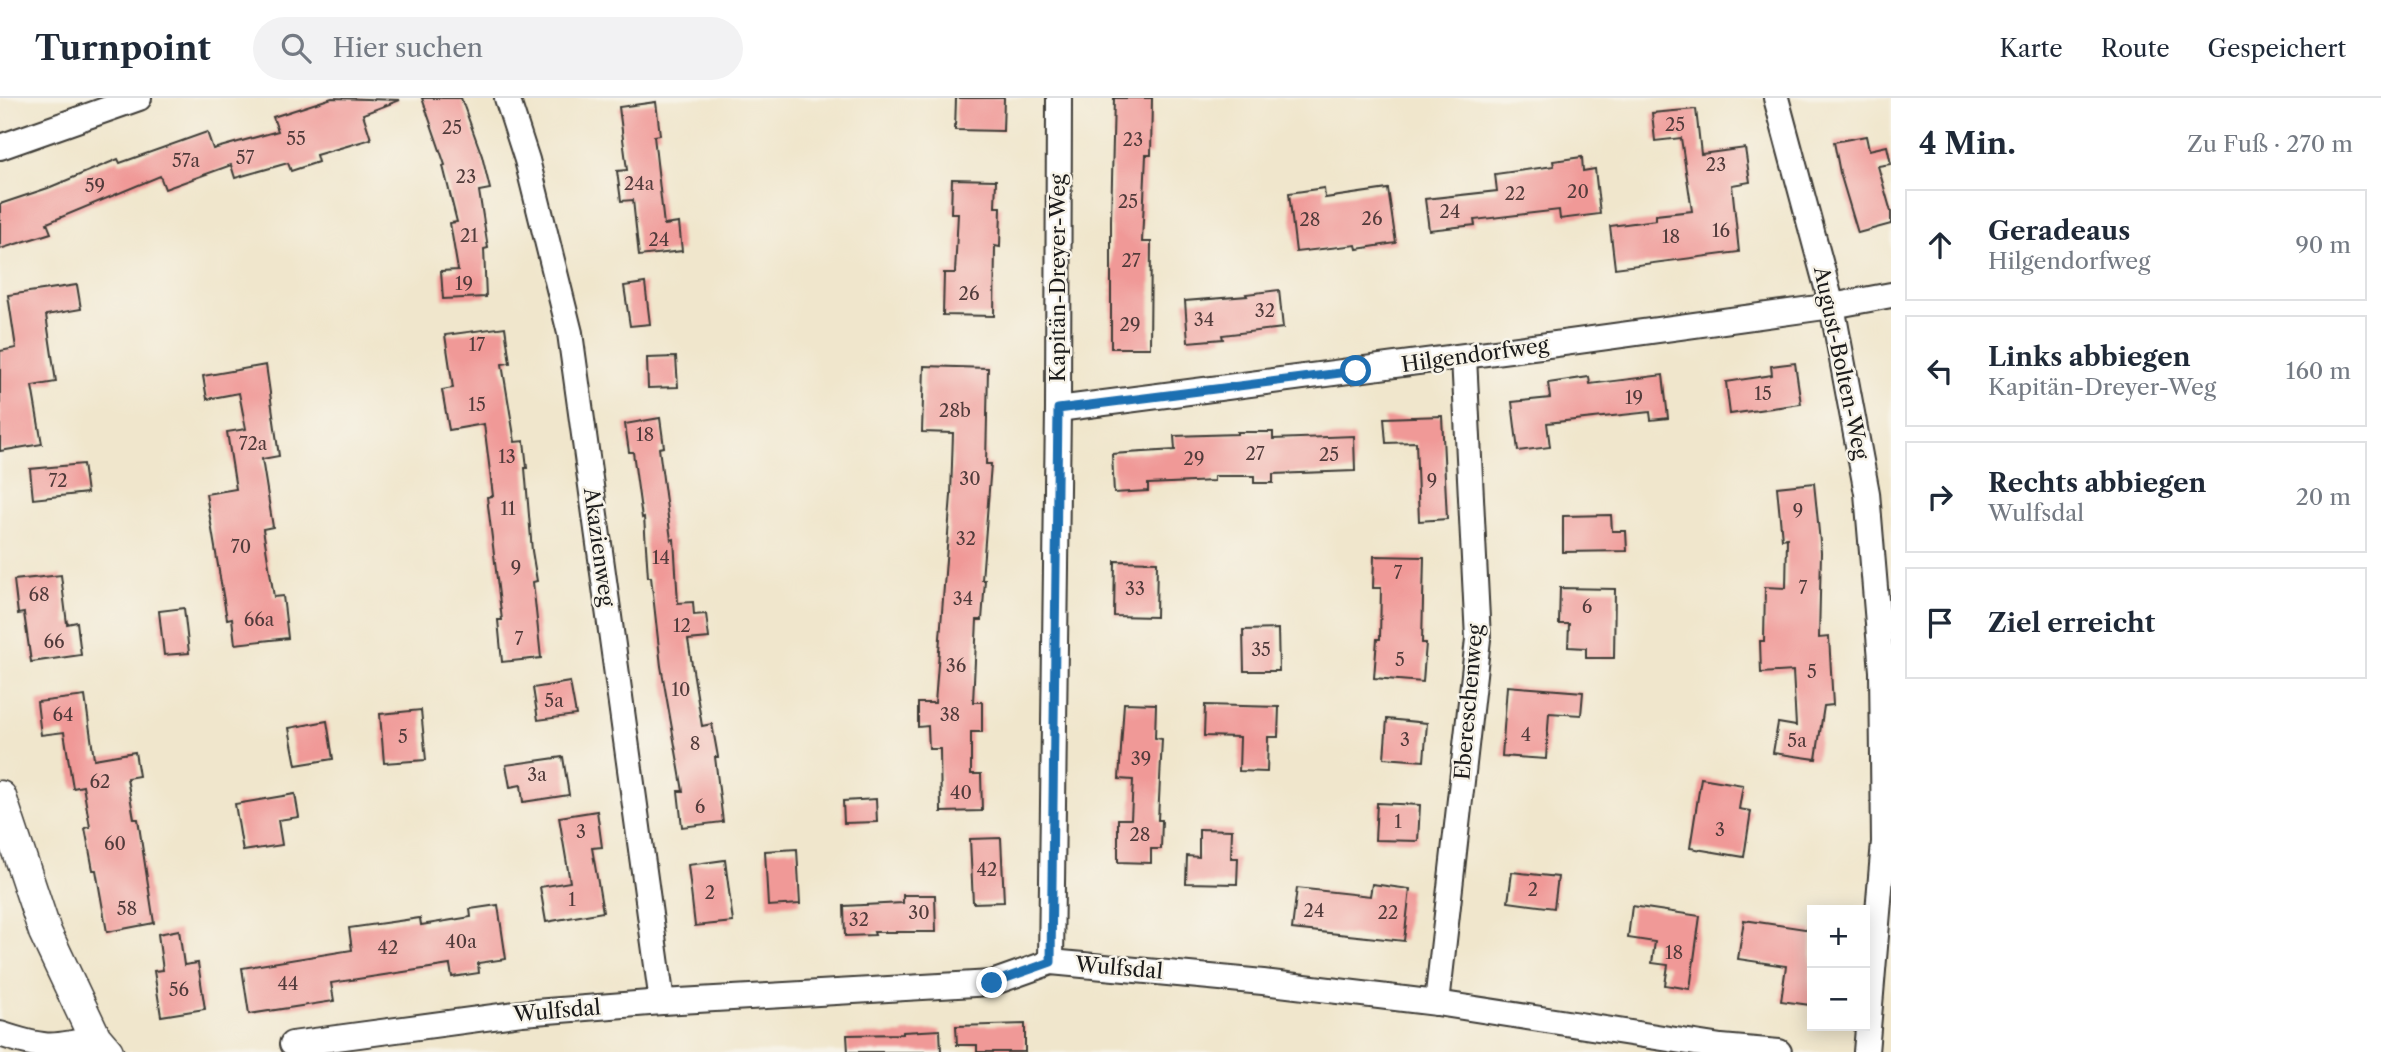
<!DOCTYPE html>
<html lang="de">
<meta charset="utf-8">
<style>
:root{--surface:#fff;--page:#f2f2f3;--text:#1f2937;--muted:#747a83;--line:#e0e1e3}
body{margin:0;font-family:"Libre Caslon Text",serif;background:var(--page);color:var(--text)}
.controls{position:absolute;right:21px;bottom:21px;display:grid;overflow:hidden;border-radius:0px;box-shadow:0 4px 18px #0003}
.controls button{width:63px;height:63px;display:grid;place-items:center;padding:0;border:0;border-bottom:2px solid var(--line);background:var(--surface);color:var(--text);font:35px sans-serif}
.stop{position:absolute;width:21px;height:21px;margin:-16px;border:5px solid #1f6fb2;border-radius:50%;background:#fff}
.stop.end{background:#1f6fb2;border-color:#fff;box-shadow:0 2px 7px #0008}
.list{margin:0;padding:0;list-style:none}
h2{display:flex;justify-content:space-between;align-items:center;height:91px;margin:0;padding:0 28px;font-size:30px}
h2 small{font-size:23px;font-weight:400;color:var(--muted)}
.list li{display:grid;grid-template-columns:46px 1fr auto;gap:21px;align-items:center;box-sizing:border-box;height:112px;margin:0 14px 14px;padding:0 14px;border:2px solid var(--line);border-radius:0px}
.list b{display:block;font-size:26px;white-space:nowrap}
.list p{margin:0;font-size:23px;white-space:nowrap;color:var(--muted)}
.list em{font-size:23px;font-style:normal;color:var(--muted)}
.icon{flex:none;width:38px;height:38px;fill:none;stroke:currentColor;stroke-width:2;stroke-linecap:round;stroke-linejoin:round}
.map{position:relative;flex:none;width:1891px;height:954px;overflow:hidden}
header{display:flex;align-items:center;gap:42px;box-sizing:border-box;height:98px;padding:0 35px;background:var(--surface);border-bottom:2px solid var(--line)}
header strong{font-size:33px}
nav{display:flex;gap:38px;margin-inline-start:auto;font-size:24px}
.search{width:490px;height:63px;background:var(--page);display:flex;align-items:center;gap:18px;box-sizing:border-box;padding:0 24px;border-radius:38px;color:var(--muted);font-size:26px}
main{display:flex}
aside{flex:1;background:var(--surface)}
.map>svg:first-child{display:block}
</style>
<header>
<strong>Turnpoint</strong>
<div class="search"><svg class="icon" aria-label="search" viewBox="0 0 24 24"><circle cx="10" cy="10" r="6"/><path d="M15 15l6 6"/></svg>Hier suchen</div>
<nav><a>Karte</a><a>Route</a><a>Gespeichert</a></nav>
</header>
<main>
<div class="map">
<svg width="1891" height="954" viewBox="0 0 1891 954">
<rect width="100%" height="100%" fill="#f7f3e8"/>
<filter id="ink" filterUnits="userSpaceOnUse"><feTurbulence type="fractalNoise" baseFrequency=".0143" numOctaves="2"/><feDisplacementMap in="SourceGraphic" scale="14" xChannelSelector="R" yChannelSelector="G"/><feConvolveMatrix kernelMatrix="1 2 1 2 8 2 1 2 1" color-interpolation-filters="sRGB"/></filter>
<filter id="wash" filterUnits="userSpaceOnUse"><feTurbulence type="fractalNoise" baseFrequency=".00686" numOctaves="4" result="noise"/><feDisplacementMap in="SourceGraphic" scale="28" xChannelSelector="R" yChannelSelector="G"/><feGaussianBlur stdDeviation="1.57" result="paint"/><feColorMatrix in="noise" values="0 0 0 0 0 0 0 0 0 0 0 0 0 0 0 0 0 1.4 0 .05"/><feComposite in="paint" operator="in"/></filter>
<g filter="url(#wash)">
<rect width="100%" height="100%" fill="#f0e6cc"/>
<g id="blocks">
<g fill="#f09997">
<polygon points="332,0 400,2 363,16 371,41 316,57 318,64 291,73 288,65 235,80 231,67 165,91 160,78 47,125 51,135 0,151 0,106 48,90 118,61 120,65 207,34 213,51 278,33 273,19"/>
<polygon points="422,0 461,0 482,58 490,91 479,93 488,150 484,151 486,199 443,201 441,173 458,172 450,125 457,124 443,68 445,67"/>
<polygon points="956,0 1004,0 1003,33 955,32"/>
<polygon points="1114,0 1152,0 1151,57 1146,57 1142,144 1151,144 1150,250 1111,250 1111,123"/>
<polygon points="656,4 660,37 654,38 664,127 679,125 682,153 639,158 633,102 621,103 617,73 627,72 619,9"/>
<polygon points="1696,11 1701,56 1745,50 1750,84 1732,87 1739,154 1615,170 1610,128 1656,122 1656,117 1692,113 1681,40 1655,43 1652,15"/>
<polygon points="1866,38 1869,52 1887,48 1891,66 1878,68 1891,114 1891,126 1858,135 1840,75 1834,44"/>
<polygon points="1582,59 1583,73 1595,71 1600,116 1560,121 1559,112 1474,122 1475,127 1429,132 1425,101 1497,93 1495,76 1554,68 1553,63"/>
<polygon points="952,81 996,82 995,109 1001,109 1000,149 995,148 994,218 943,217 944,175 955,175 958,115 951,115"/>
<polygon points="1324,90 1325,100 1388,91 1396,145 1357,151 1356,147 1296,154 1289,95"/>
<polygon points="645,185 650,226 630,228 624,188"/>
<polygon points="77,187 81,211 46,217 56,284 32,288 42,346 0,353 0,253 16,250 8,197"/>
<polygon points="1279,192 1283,230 1222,237 1223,241 1188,244 1185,203 1247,198 1246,196"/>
<polygon points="505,229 510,265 502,266 515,344 524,343 527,370 525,370 532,453 537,483 533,484 541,560 502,564 498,522 502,522 487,399 493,398 484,326 449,332 442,292 453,290 445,237"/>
<polygon points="676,259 678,289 648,290 647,260"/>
<polygon points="1795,265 1801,306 1730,316 1726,284 1772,277 1771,268"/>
<polygon points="266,267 279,358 262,361 273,429 263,431 274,499 283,498 288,540 235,546 232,520 227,521 206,396 236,391 227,334 246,331 239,295 207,301 203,278"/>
<polygon points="924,268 988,270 986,366 991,366 982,482 985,482 982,522 977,522 973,604 982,604 982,634 971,634 971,676 981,676 982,713 941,714 940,651 929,651 928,628 918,629 918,605 935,605 951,397 953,335 922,334"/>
<polygon points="1663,277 1668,320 1651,322 1650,314 1547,325 1550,349 1518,353 1512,304 1550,300 1548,285 1589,279 1590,286"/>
<polygon points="1442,318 1447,421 1419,423 1416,344 1386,345 1384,320"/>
<polygon points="660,320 664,349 659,350 671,442 674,441 678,505 693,504 694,517 706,516 709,540 688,542 702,628 712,626 718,659 715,659 723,724 682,729 678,693 683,693 661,568 651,479 648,479 644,419 642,420 633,354 629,354 625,326"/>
<polygon points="1237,334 1273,334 1273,341 1354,338 1355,373 1273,376 1273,385 1254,385 1254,378 1214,378 1214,383 1148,386 1148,393 1114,395 1112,356 1175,352 1174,338 1237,336"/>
<polygon points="83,366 87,395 33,401 30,371"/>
<polygon points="1814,385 1821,454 1819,540 1829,539 1833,607 1824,608 1816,661 1773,655 1778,625 1796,628 1793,573 1761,575 1760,543 1764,543 1765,489 1786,490 1787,440 1782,441 1777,389"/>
<polygon points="1611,417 1612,433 1626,433 1627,453 1563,454 1563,418"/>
<polygon points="1374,458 1424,459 1422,545 1426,545 1423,584 1374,580 1377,541 1380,541 1381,490 1373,490"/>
<polygon points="1115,463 1157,464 1156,519 1114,518"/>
<polygon points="61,477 67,526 77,524 81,557 31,564 24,515 18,516 14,482"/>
<polygon points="1560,490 1615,491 1614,560 1586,560 1586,550 1568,549 1569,526 1559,526"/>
<polygon points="184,510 189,555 164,557 159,513"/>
<polygon points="1278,531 1279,573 1244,573 1243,532"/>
<polygon points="570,584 576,617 538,622 533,590"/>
<polygon points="1507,588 1583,594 1581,617 1549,615 1546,661 1502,658"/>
<polygon points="85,598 94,661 135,654 139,678 127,680 134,721 138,721 154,825 107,834 96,772 93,772 85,730 90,729 83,688 73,690 64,634 41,637 37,604"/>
<polygon points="1124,605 1156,606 1155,640 1162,641 1158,722 1162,722 1161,751 1151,751 1151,765 1118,764 1118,721 1131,721 1133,682 1119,681"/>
<polygon points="1205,607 1279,609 1278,639 1268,639 1267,674 1239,673 1240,639 1204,638"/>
<polygon points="421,612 426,662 384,665 380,616"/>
<polygon points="1387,621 1427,625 1424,663 1384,660"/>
<polygon points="327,623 333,661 296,667 289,630"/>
<polygon points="563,659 569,697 523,704 521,687 510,689 506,667"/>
<polygon points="1701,680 1743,687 1739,711 1751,713 1744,759 1690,750"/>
<polygon points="295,696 299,719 278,722 282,747 243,753 235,706"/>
<polygon points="876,701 877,724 844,725 843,703"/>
<polygon points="1377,705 1420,707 1418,743 1375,742"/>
<polygon points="597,713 602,749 592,750 603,814 546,824 540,789 570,784 559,719"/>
<polygon points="1199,731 1232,732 1231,760 1238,760 1237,786 1186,785 1187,758 1199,759"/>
<polygon points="1001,740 1004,804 973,805 970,741"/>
<polygon points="797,751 800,806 768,808 765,753"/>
<polygon points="725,762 733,824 695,828 688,767"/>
<polygon points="1512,774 1558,779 1554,810 1508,804"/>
<polygon points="1372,786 1410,791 1404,843 1292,831 1297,790 1370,798"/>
<polygon points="903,797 935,797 936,834 874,834 875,837 845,838 844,808 903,805"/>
<polygon points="498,807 506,861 478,865 479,875 452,879 450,867 331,885 334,903 249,916 242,870 352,852 349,830 420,820 421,827 471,819 470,811"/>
<polygon points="1632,808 1700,818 1690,891 1665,887 1668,867 1652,865 1655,844 1628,840"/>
<polygon points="1744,822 1812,832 1810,907 1781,903 1786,868 1738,861"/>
<polygon points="179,832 184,867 198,865 205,911 161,918 154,873 163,872 158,836"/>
<polygon points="1025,926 1025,954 977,954 977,947 957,947 956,928"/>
<polygon points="940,932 941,954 848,954 847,937 903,936 903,934"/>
</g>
</g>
</g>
<g filter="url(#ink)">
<use href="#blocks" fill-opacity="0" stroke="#3c3a36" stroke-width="2"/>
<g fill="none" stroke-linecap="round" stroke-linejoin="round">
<g stroke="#3c3a36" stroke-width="28">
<g id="minor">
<polyline points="507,0 527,62 570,235 662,904"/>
<polyline points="1776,0 1832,208 1867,395 1882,573 1884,744 1866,954"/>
<polyline points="0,49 139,0"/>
<polyline points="1058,311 1556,246 1832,208 1891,197"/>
<polyline points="1051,864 1058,311 1059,0"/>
<polyline points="1437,905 1478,541 1464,259"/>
<path d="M0,936C42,950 52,951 95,940"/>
<polyline points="292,946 522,915 662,904 992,885 1051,864 1263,884 1437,905 1721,949 1779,954"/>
</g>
</g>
<g stroke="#3c3a36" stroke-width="35">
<polyline id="tertiary" points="0,699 45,834 95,940 107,954"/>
</g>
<use href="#minor" stroke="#fff" stroke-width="24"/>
<use href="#tertiary" stroke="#fff" stroke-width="32"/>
</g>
</g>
<g fill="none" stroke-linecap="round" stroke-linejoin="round" filter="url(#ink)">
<polyline stroke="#1f6fb2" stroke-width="9" points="992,885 1051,864 1058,311 1356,273"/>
</g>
<g text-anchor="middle" stroke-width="5" stroke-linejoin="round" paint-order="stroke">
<g font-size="18" fill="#513b3b">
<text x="1675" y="33">25</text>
<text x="452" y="36">25</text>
<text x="296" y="47">55</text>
<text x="1133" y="48">23</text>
<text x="245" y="66">57</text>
<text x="186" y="69">57a</text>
<text x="1716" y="73">23</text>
<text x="466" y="85">23</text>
<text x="639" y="92">24a</text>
<text x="95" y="94">59</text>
<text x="1578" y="100">20</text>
<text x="1515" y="102">22</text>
<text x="1128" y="110">25</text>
<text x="1450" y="120">24</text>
<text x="1372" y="127">26</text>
<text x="1310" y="128">28</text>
<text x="1721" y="139">16</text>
<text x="469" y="144">21</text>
<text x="1671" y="145">18</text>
<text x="659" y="148">24</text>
<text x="1131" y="169">27</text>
<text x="464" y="192">19</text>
<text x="969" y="202">26</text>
<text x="1265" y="219">32</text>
<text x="1204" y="228">34</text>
<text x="1130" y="233">29</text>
<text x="477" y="253">17</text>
<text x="1763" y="302">15</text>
<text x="1634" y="306">19</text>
<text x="477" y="313">15</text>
<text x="955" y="319">28b</text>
<text x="645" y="343">18</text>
<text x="253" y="352">72a</text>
<text x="1255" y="362">27</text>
<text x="1329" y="363">25</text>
<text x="507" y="365">13</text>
<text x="1194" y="367">29</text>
<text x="970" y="387">30</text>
<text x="58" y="389">72</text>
<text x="1432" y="389">9</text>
<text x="508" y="417">11</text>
<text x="1798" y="419">9</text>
<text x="966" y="447">32</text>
<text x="241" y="455">70</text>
<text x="661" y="466">14</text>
<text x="516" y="476">9</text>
<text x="1398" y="481">7</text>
<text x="1803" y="496">7</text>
<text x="1135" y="497">33</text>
<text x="39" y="503">68</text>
<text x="963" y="507">34</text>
<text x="1587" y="515">6</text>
<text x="259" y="528">66a</text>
<text x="682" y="534">12</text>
<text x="519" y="547">7</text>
<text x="54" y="550">66</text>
<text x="1261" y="558">35</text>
<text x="1400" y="568">5</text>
<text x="956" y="574">36</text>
<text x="1812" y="580">5</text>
<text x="681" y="598">10</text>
<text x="554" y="609">5a</text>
<text x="63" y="623">64</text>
<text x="950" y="623">38</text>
<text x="1526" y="643">4</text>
<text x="403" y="645">5</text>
<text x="1405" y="648">3</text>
<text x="1797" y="649">5a</text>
<text x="695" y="652">8</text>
<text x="1141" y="667">39</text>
<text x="537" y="683">3a</text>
<text x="100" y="690">62</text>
<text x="961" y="701">40</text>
<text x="700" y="715">6</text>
<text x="1398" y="730">1</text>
<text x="1720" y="738">3</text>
<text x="581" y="740">3</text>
<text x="1140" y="743">28</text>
<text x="115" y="752">60</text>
<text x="987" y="778">42</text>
<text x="1533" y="798">2</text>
<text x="710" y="801">2</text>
<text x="572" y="808">1</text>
<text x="127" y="817">58</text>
<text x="1314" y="819">24</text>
<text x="919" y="821">30</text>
<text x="1388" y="821">22</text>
<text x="859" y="828">32</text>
<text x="461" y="850">40a</text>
<text x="388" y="856">42</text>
<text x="1674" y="861">18</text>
<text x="288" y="892">44</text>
<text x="179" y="898">56</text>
</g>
<g font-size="21" fill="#1c1c1c" stroke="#f7f3e8">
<text transform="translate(1058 180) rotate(-90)" y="7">Kapitän-Dreyer-Weg</text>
<text transform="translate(1475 257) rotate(-8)" y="7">Hilgendorfweg</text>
<text transform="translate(1841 265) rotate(78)" y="7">August-Bolten-Weg</text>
<text transform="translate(599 449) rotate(82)" y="7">Akazienweg</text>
<text transform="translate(1469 604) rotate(-85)" y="7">Ebereschenweg</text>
<text transform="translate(1119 870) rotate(5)" y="7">Wulfsdal</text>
<text transform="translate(557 913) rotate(-5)" y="7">Wulfsdal</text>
</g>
</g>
</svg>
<div class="controls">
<button>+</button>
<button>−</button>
</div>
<div class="stop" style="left:1356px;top:273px"></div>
<div class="stop end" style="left:992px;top:885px"></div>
</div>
<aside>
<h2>4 Min.<small>Zu Fuß · 270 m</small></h2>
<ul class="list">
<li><svg class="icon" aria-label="ahead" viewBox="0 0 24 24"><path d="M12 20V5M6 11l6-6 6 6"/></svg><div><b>Geradeaus</b><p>Hilgendorfweg</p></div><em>90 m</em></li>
<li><svg class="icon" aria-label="left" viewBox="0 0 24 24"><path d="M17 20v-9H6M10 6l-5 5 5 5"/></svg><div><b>Links abbiegen</b><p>Kapitän-Dreyer-Weg</p></div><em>160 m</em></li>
<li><svg class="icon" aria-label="right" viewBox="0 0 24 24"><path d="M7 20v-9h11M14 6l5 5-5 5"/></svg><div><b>Rechts abbiegen</b><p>Wulfsdal</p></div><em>20 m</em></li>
<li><svg class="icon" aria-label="arrive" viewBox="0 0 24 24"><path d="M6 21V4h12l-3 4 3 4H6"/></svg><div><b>Ziel erreicht</b></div></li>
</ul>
</aside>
</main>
